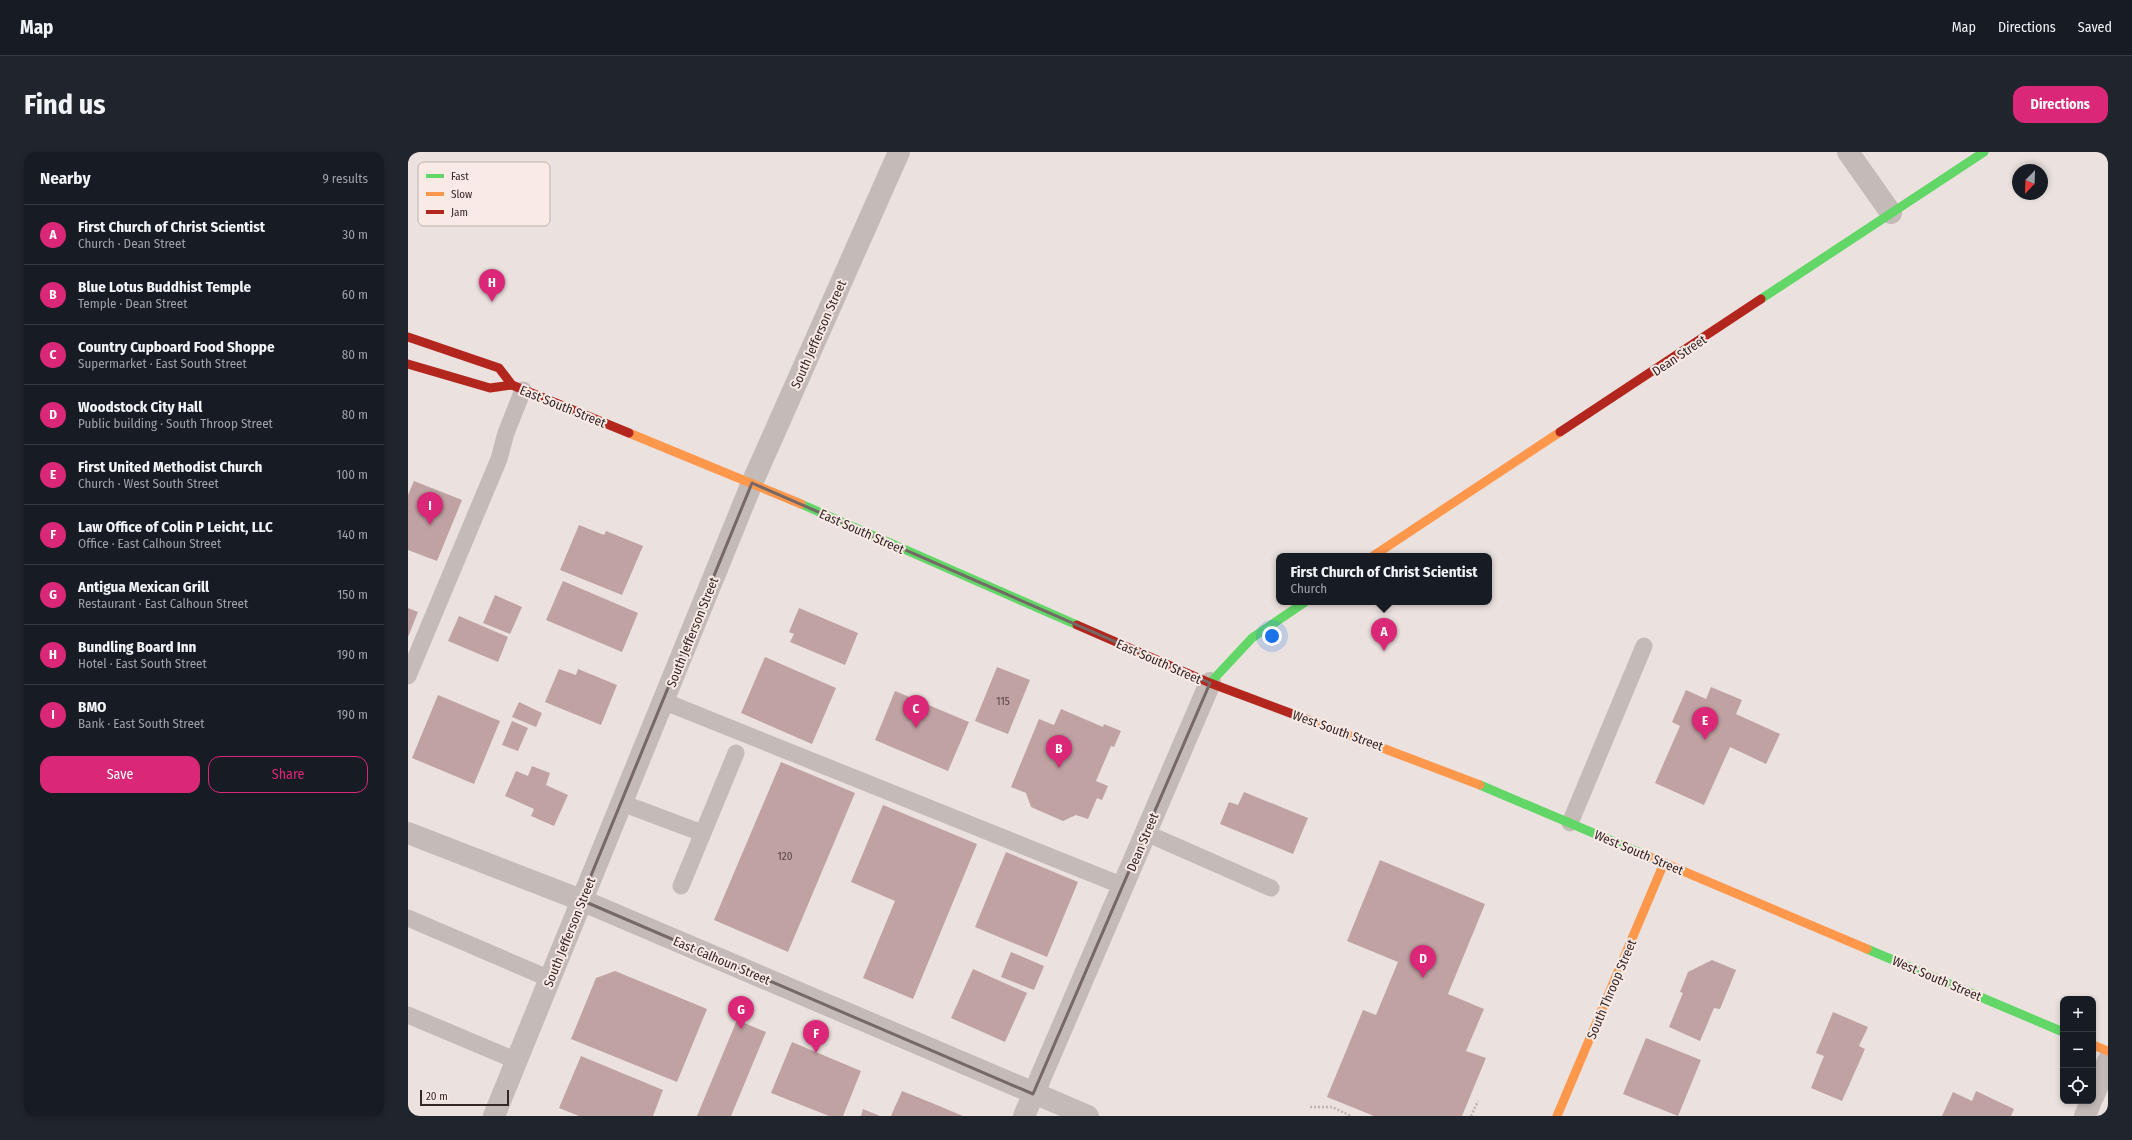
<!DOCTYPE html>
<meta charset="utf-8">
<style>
:root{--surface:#171b24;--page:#20242c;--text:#f1f3f6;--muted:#9ea1a6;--line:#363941;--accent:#db2777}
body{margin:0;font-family:"Fira Sans Condensed",sans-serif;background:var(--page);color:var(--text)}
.controls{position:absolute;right:12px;bottom:12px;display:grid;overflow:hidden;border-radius:8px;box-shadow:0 2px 6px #0003}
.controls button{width:36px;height:36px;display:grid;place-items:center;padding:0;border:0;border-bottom:1px solid var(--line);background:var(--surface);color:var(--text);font:20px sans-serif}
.compass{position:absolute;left:1604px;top:12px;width:36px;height:36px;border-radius:50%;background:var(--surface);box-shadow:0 2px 6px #0003;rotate:203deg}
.scale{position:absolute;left:12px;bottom:10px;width:89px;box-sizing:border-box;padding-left:4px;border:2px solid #352726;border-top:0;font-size:11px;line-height:14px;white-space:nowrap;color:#352726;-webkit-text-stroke:3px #f9eae5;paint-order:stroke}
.you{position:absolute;left:864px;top:484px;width:14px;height:14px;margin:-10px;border:3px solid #fff;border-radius:50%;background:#1a73e8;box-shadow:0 0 0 6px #1a73e833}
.badge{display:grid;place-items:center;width:26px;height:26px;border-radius:50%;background:var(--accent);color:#fff;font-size:13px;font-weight:700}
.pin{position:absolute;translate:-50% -33px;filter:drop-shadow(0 1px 2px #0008)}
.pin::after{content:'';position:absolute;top:21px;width:14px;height:12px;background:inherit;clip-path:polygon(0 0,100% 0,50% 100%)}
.popup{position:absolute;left:868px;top:401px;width:216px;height:52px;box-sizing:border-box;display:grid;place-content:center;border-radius:8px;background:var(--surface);filter:drop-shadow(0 1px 3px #0005);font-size:13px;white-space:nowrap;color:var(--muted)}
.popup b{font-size:15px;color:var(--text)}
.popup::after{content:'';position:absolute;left:50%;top:100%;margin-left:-8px;border:8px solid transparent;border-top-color:var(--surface)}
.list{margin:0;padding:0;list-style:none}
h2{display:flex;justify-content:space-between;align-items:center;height:52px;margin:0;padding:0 16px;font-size:17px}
h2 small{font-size:13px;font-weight:400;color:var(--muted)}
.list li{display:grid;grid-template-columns:26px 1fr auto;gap:12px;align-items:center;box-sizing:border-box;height:60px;padding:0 16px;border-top:1px solid var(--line)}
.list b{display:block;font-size:15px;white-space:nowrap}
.list p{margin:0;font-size:13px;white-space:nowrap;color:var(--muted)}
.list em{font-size:13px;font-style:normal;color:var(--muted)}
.actions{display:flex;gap:8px;padding:12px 16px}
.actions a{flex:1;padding:9px 0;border:1px solid var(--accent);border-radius:12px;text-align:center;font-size:14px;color:var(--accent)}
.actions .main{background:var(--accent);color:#fff}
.icon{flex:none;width:22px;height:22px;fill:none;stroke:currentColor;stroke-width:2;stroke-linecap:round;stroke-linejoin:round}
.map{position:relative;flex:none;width:1700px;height:964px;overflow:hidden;border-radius:12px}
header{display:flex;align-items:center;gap:24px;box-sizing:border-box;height:56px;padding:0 20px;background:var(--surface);border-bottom:1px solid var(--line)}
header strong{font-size:19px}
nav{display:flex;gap:22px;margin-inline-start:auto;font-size:14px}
.intro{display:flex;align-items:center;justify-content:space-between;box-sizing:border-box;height:96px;padding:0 24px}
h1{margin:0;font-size:28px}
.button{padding:10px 18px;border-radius:12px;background:var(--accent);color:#fff;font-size:14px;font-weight:700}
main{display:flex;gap:24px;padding:0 24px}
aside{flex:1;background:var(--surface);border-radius:12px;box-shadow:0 2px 6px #0003}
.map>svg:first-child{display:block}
</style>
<header>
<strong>Map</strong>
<nav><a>Map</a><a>Directions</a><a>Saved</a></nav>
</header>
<div class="intro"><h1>Find us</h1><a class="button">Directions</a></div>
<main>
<aside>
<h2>Nearby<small>9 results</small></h2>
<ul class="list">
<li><span class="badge">A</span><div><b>First Church of Christ Scientist</b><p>Church · Dean Street</p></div><em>30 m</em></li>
<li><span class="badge">B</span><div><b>Blue Lotus Buddhist Temple</b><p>Temple · Dean Street</p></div><em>60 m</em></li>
<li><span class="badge">C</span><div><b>Country Cupboard Food Shoppe</b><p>Supermarket · East South Street</p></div><em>80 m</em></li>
<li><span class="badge">D</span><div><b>Woodstock City Hall</b><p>Public building · South Throop Street</p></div><em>80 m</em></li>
<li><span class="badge">E</span><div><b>First United Methodist Church</b><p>Church · West South Street</p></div><em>100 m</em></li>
<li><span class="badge">F</span><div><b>Law Office of Colin P Leicht, LLC</b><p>Office · East Calhoun Street</p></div><em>140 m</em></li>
<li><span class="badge">G</span><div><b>Antigua Mexican Grill</b><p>Restaurant · East Calhoun Street</p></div><em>150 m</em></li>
<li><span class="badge">H</span><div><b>Bundling Board Inn</b><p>Hotel · East South Street</p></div><em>190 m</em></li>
<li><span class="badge">I</span><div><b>BMO</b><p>Bank · East South Street</p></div><em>190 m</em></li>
</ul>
<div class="actions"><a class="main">Save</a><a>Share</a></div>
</aside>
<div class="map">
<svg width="1700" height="964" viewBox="0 0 1700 964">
<rect width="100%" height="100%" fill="#ebe2df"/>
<g fill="#c0a2a2">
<polygon points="6,329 54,348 29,409 0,398 0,343"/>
<polygon points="171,373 196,383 198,379 235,394 214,443 152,418"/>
<polygon points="155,429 230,461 214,500 138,468"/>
<polygon points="87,443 114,455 102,482 75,471"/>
<polygon points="0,456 10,460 0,485"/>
<polygon points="391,456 450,481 437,513 382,490 386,482 381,480"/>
<polygon points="51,464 100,485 90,510 40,489"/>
<polygon points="357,505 428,536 404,592 333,561"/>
<polygon points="589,515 622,528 600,582 567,569"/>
<polygon points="151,517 168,523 170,517 209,533 193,573 137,550"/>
<polygon points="1303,535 1334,548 1328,562 1372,582 1358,612 1322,595 1296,653 1247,631 1272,574 1264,570 1278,538 1298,547"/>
<polygon points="487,539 561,570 540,619 467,588"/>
<polygon points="30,543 92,569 66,632 4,606"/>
<polygon points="111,550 134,561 128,575 104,565"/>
<polygon points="653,557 695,575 696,572 713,579 706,595 703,594 688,629 700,634 694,648 689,646 680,667 668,663 655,669 623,655 618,641 603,635 631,567 646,573"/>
<polygon points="104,569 120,576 110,599 94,593"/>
<polygon points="373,610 447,641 380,800 306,768"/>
<polygon points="124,614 142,621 138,633 160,643 146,674 123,664 126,657 97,644 108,619 120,624"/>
<polygon points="836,640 900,666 885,702 812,672 821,650 830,653"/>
<polygon points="475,653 569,692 505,847 455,826 487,749 443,730"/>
<polygon points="598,700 670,730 639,805 567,775"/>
<polygon points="972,708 1077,752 1040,842 1076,857 1058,899 1078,906 1054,964 966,964 919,945 955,858 968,863 990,810 939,789"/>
<polygon points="603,800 636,814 626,838 593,825"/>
<polygon points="1304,808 1328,818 1312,857 1306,856 1292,889 1261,875 1275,841 1272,840 1280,820"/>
<polygon points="565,817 619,841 597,890 543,866"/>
<polygon points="207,819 299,857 269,930 163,887 188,826"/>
<polygon points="1425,860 1460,875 1451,894 1457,897 1434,949 1403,936 1416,904 1408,901"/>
<polygon points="329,868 358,880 323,964 289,964"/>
<polygon points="1238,886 1293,908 1270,964 1215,942"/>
<polygon points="384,890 453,919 435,964 421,964 363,941"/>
<polygon points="173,904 255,938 245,964 171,964 151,956"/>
<polygon points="494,939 524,951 555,964 483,964"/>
<polygon points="1568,939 1606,957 1603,964 1534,964 1545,940 1564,949"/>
<polygon points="455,957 472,964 453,964"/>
</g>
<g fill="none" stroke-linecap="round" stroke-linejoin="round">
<g stroke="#bdb2b0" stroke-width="2.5" stroke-dasharray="2 2" stroke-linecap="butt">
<polyline points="902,955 924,955 943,964"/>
<polyline points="1063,964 1070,949"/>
</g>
<g stroke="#c4bab8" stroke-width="17">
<polyline points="0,524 91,307 98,281 115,238"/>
<polyline points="255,549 715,734"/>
<polyline points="214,651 294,681"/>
<polyline points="1162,671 1236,494"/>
<polyline points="738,681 863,736"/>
<polyline points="273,734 328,601"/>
<polyline points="0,766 142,827"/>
<polyline points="0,863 109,909"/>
</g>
<g stroke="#c4bab8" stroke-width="22">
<polyline points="1440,0 1483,61"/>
<polyline points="0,681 173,748 680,964"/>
<polyline points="1685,945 1700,909"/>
<polyline points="86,964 344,331 491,0"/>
<polyline points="616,964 802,531"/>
<polyline points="1677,964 1683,949"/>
</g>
<g stroke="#63d668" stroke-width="9">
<polyline points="1353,147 1576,0"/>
<polyline points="393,352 669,473"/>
<polyline points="802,531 844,486 897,450"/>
<polyline points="1072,633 1237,703"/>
<polyline points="1459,797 1655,880"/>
</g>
<g stroke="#ff974d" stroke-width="9">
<polyline points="221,281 393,352"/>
<polyline points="965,404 1152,280"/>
<polyline points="898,567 1072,633"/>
<polyline points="1237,703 1459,797"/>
<polyline points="1685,893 1700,899"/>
<polyline points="1149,964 1256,711"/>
</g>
<g stroke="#b3261e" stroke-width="9">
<polyline points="0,185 91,216 104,233"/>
<polyline points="0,212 82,236 104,233 221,281"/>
<polyline points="1152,280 1353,147"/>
<polyline points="669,473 802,531 898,567"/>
</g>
</g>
<path fill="none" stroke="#756867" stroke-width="3" stroke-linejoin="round" d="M344,331L802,531L625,942L173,748Z"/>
<g text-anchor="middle" stroke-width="4" stroke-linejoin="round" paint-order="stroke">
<g font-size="11" fill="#584645">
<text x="595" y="553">115</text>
<text x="377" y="708">120</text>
</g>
<g font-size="13" fill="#352726" stroke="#f9eae5">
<text transform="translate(410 182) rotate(-66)" y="5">South Jefferson Street</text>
<text transform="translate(1271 203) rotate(-34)" y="5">Dean Street</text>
<text transform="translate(155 254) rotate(22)" y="5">East South Street</text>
<text transform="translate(454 379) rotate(24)" y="5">East South Street</text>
<text transform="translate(284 480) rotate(-68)" y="5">South Jefferson Street</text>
<text transform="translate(751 509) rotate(24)" y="5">East South Street</text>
<text transform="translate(930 578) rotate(20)" y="5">West South Street</text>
<text transform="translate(734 690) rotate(-67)" y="5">Dean Street</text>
<text transform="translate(1231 700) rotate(23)" y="5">West South Street</text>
<text transform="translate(161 780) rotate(-68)" y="5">South Jefferson Street</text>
<text transform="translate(314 808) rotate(23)" y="5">East Calhoun Street</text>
<text transform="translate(1529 826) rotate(23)" y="5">West South Street</text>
<text transform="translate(1203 837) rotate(-67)" y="5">South Throop Street</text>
</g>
</g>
<rect x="10" y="10" width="132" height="64" rx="6" fill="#f9eae5" stroke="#beb0ac" stroke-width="1"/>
<rect x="18" y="22" width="18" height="4" fill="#63d668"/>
<rect x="18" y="40" width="18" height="4" fill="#ff974d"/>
<rect x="18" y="58" width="18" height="4" fill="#b3261e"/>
<g font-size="11" fill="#352726">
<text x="43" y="28">Fast</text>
<text x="43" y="46">Slow</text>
<text x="43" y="64">Jam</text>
</g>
</svg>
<div class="controls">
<button>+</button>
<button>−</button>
<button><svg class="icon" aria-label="locate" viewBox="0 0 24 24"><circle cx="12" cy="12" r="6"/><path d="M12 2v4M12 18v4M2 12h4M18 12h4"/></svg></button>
</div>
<svg class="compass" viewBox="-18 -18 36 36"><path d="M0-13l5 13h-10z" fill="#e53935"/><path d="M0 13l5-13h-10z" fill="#9ea1a6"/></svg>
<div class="scale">20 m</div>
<div class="you"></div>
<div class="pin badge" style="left:976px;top:499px">A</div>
<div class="popup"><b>First Church of Christ Scientist</b>Church</div>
<div class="pin badge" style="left:651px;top:616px">B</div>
<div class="pin badge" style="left:508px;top:576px">C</div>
<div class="pin badge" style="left:1015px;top:826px">D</div>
<div class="pin badge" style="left:1297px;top:588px">E</div>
<div class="pin badge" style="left:408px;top:901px">F</div>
<div class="pin badge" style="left:333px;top:877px">G</div>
<div class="pin badge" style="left:84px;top:150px">H</div>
<div class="pin badge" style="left:22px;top:373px">I</div>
</div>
</main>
